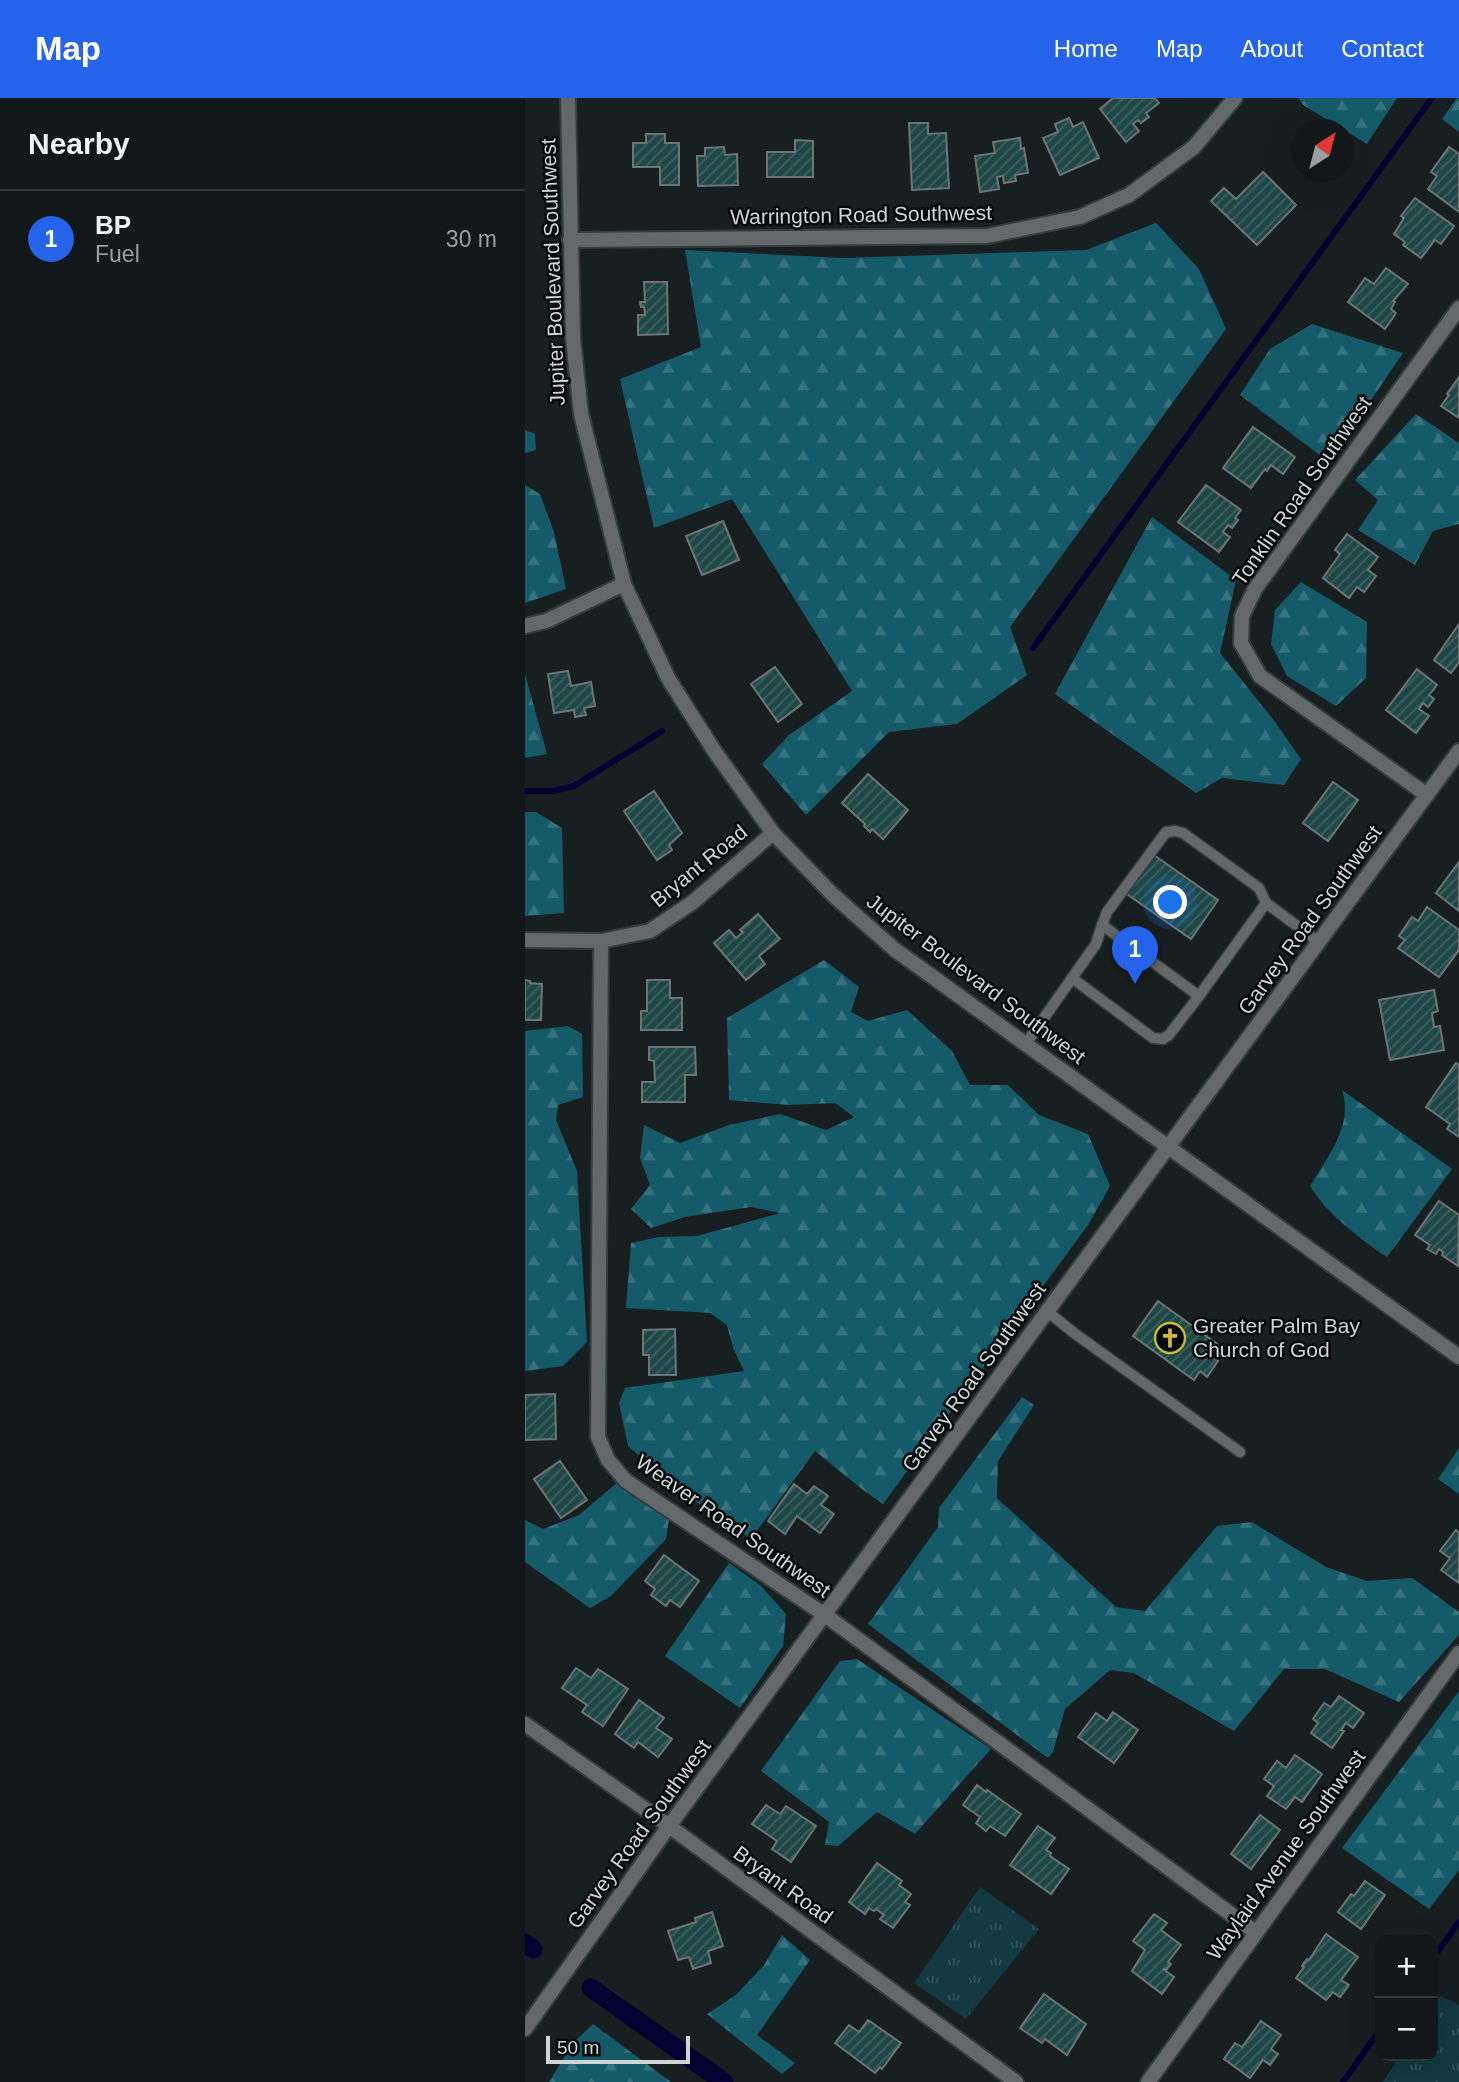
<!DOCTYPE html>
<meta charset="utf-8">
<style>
:root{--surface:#121719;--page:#1f2426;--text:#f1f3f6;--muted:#9c9fa2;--line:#313638;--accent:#2563eb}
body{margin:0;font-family:Helvetica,sans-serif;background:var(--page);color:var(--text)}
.controls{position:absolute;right:21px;bottom:21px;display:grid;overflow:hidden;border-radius:14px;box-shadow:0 7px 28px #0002}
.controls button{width:63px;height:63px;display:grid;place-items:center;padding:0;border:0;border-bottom:2px solid var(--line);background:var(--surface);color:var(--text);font:35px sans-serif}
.compass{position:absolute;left:766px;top:21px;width:63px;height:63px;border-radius:50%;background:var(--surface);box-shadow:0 7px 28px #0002;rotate:36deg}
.scale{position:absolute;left:21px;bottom:18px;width:144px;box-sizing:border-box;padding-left:7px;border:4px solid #cfd4d5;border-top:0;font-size:19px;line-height:24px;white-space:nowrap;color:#cfd4d5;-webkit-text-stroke:5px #060909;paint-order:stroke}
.you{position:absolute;left:646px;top:805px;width:24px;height:24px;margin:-18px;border:5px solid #fff;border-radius:50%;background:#1a73e8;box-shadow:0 0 0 10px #1a73e833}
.badge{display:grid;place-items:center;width:46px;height:46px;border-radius:50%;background:var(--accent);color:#fff;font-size:23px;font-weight:700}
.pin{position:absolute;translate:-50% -58px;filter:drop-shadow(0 2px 4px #0008)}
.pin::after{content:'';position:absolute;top:37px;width:24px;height:21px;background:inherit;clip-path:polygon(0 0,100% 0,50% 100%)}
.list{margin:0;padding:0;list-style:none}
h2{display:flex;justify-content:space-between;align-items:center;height:91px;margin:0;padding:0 28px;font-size:30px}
h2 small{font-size:23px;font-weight:400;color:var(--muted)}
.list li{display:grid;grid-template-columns:46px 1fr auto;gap:21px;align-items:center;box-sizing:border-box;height:98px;padding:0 28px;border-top:2px solid var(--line)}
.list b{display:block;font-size:26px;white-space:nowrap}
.list p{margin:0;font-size:23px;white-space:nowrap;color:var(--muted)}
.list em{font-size:23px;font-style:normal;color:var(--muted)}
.map{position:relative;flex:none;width:934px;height:1984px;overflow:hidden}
header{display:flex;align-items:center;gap:42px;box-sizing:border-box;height:98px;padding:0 35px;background:var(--accent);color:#fff}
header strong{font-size:33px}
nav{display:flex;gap:38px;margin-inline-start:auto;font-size:24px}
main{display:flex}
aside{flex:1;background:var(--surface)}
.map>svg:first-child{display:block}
</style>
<header>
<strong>Map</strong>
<nav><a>Home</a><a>Map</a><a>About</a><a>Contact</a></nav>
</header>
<main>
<aside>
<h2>Nearby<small></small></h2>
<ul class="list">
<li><span class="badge">1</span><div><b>BP</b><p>Fuel</p></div><em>30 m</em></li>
</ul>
</aside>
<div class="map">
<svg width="934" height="1984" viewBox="0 0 934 1984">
<defs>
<pattern id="grass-tufts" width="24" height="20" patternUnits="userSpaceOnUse" patternTransform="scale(1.75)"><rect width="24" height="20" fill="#133942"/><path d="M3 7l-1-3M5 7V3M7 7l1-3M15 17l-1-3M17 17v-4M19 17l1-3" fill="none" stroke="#34555c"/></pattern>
<pattern id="forest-firs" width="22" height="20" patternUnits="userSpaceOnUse" patternTransform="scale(1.75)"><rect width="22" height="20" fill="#155a69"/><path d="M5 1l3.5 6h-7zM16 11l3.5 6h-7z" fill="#36717e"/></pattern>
<pattern id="building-hatch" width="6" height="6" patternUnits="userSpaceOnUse" patternTransform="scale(1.75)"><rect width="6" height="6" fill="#1e4847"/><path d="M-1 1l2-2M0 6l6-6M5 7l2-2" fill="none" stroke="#3e6261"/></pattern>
</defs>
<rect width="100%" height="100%" fill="#181f21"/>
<g fill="url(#grass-tufts)">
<polygon points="455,1789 514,1831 441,1921 389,1885"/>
<polygon points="915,1898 934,1907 934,1984 858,1984 875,1958 908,1958 908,1908"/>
</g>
<g fill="url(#forest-firs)">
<polygon points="773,0 872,0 842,46 778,7"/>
<polygon points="932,0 934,0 934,34 917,21"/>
<polygon points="631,125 674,171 701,231 485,529 502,577 432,626 364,634 281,717 237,666 264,637 327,593 207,401 129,430 95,281 176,249 160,152 318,160 561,152"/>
<polygon points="787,226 878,255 804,364 715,297 745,251"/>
<polygon points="891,316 934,345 934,426 908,433 890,467 833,432 853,402 830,382"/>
<polygon points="0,332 10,336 11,352 0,355"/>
<polygon points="0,387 15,396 29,434 41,491 0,505"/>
<polygon points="627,419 711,482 695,555 747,620 776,661 759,687 697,680 671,695 530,596"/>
<polygon points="776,484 842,524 841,580 811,608 762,578 746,546 750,512"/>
<polygon points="0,576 22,656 0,660"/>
<polygon points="0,714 11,714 37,730 39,815 0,818"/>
<polygon points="299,862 334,889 326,914 343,923 382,912 427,953 445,987 483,987 514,1017 563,1036 585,1088 563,1127 358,1406 338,1392 290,1353 226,1441 148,1388 103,1348 94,1305 100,1290 219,1273 208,1250 202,1227 185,1215 101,1210 106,1145 133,1139 172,1138 255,1115 226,1109 160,1119 126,1130 106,1111 125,1087 115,1060 119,1027 155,1045 204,1027 255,1016 301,1032 329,1019 310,1005 264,1007 204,1002 202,920"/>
<polygon points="43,928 57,936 58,999 33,1007 31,1022 52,1073 62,1244 38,1268 0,1273 0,933"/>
<path d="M817,992L927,1071L862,1159C834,1140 803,1117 785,1088C802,1060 829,1027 817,992Z"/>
<polygon points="497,1299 509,1307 473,1363 472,1400 591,1509 620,1513 692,1428 727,1424 801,1469 842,1483 887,1480 934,1514 934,1537 874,1604 800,1571 759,1571 709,1633 609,1575 585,1572 540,1611 528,1654 523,1660 343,1526 413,1429 414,1410"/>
<polygon points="934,1350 934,1396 913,1381"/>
<polygon points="93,1384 144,1421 141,1441 86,1498 65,1510 0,1464 0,1422 18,1431 54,1417"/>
<polygon points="204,1465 235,1487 261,1516 258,1548 215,1610 140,1558"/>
<polygon points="332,1561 466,1651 390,1736 352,1714 313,1748 300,1747 304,1724 236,1673 315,1563"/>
<polygon points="934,1593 934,1772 904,1811 817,1750"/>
<polygon points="257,1837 285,1862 232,1937 270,1965 257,1976 182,1916 211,1897 239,1867"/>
<polygon points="68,1926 146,1984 24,1984 48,1945"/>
</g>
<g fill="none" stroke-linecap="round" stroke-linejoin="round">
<g stroke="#000230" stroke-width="6">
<polyline points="508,550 907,0"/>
<polyline points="0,693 28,693 49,688 137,633"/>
<polyline points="908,1860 934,1824"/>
<polyline points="818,1984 855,1932"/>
</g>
<g stroke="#000230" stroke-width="19">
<polyline points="0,1845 8,1851"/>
<polyline points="66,1890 199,1984"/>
</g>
</g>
<g fill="url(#building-hatch)" stroke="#6c7574" stroke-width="2">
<polygon points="588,0 630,0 634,5 621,15 624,19 616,25 613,22 608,26 614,33 601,44 575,11"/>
<polygon points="544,20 548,29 558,24 574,60 535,77 518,40 533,34 530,26"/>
<polygon points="384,25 403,25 403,36 421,35 424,90 387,92"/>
<polygon points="121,36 140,36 140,45 154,45 154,87 135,87 135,69 108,69 108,45 121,45"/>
<polygon points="495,40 496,51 499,50 503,75 490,77 491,83 479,85 478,78 472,79 474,91 455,94 450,58 470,55 468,44"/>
<polygon points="270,42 288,43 288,79 242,79 242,54 270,54"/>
<polygon points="199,49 200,57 212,56 213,87 173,88 172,58 180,58 180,50"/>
<polygon points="924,49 934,56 934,114 903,91 912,78 906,74"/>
<polygon points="738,74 771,107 732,147 686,103 699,90 711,101"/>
<polygon points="890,100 929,128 916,146 910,142 896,160 878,147 880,144 869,136 879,120 876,118"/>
<polygon points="861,170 883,186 868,203 870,204 866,211 871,215 860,231 823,204 840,180 849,186"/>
<polygon points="119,184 142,184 143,236 113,237 113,217 120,217 119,209 116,209 115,204 120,204"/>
<polygon points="934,279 934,320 916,308 924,297 922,296"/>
<polygon points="728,329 770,359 758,376 746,367 742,373 740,371 726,390 698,370"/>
<polygon points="681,387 716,412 710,420 713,422 707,430 703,427 698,434 705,439 694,454 653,424"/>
<polygon points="198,423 214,462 177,477 161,438"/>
<polygon points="822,436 853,459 843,472 851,478 839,494 832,489 824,500 798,480 815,456 810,452"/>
<polygon points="934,526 934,564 926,575 909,562"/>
<polygon points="250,569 277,606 253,624 226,586"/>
<polygon points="892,571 912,587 904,597 909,601 903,609 898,605 894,611 904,618 891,635 861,612"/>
<polygon points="43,573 46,588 66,584 70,608 59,610 61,617 50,619 49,612 29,615 23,576"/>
<polygon points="343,676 383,712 358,741 347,731 345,734 339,728 340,726 317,705"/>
<polygon points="808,684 833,702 803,743 778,725"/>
<polygon points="129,693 157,735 144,747 147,752 132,762 99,713"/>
<polygon points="626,755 693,802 666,841 599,794"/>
<polygon points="934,764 934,813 911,795"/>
<polygon points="902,809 934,832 934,852 914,879 873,850 880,842 874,838 887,819 893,823"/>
<polygon points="233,816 255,841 234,858 240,866 221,882 189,845 204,832 211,840 218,834 215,832"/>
<polygon points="0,882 5,883 5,885 17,886 16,922 0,922"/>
<polygon points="122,882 145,882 145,900 157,900 157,932 116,932 116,913 122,913"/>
<polygon points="909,892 913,913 907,915 909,929 915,928 919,952 865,962 854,902"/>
<polygon points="124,949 170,949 171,977 160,977 160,1004 117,1004 117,984 130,984 129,963 124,962"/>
<polygon points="931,965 934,967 934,1039 922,1031 925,1026 901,1009"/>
<polygon points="914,1103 934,1117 933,1168 917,1157 918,1154 914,1151 911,1156 902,1151 905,1147 890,1137"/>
<polygon points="633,1203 695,1248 687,1259 693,1263 682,1279 675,1273 669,1282 608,1238"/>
<polygon points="150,1231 151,1277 124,1277 124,1257 118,1257 118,1232"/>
<polygon points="30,1296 31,1341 0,1342 0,1297"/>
<polygon points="35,1363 62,1402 36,1420 9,1381"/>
<polygon points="269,1386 282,1396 289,1388 303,1398 296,1407 309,1416 295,1435 272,1418 260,1436 243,1423"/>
<polygon points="931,1432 934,1435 934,1485 916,1472 925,1460 915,1453"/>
<polygon points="139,1457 174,1483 155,1509 145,1502 141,1508 126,1497 130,1491 120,1483"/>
<polygon points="51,1570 66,1580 73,1571 103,1591 78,1628 57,1614 62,1607 37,1590"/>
<polygon points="814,1598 839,1615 828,1630 821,1625 816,1632 819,1633 807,1650 786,1635 793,1625 788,1621 799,1605 806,1609"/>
<polygon points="114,1602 139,1620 131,1630 147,1641 133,1659 113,1644 109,1650 90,1636"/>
<polygon points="588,1614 613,1632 589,1665 553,1639 571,1615 582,1623"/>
<polygon points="770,1657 797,1676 777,1704 770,1699 761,1711 742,1698 749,1688 739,1681 752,1663 761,1670"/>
<polygon points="452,1687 461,1694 462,1692 496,1716 480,1738 465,1728 461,1733 451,1725 455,1719 438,1707"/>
<polygon points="241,1707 255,1716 261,1708 291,1728 266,1764 247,1751 252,1743 227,1726"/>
<polygon points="735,1717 755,1732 726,1771 706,1756"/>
<polygon points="513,1728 530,1740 521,1752 526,1755 525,1758 544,1771 526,1796 485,1767"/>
<polygon points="352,1765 377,1783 374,1787 386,1796 380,1804 385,1807 368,1830 355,1821 359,1817 351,1811 349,1813 344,1810 340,1816 324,1804"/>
<polygon points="840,1783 860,1797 836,1831 813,1814 826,1796 829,1798"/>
<polygon points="187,1814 198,1848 183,1853 186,1865 168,1871 164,1859 153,1862 143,1833 171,1824 170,1820"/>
<polygon points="629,1816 642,1825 636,1832 656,1847 643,1864 646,1866 641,1872 638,1871 649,1879 637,1896 607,1873 620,1852 608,1843"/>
<polygon points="801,1836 833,1859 816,1882 824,1887 815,1899 808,1894 801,1902 771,1880 779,1869 777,1868 782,1861 784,1862"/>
<polygon points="519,1896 561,1926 542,1957 520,1941 517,1945 495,1930"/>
<polygon points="343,1922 376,1945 357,1971 355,1969 350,1975 310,1945 324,1927 334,1934"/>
<polygon points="736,1923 756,1937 746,1951 753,1956 745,1967 738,1962 725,1980 699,1961 710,1945 717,1949"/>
</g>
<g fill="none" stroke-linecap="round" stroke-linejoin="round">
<g stroke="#353c3e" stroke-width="13">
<g id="service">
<polyline points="577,827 582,814 641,734 650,733 658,735 734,790 741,805"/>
<polyline points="547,880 628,940 638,941 644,937 674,898"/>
<polyline points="500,947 571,846 577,827 674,898 741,805 794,844"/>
<polyline points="523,1214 549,1235 715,1354"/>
</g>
</g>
<g stroke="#353c3e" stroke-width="18">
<g id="minor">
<polyline points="45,142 462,138 555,119 604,97 669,49 710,0"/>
<polyline points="0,528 21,523 99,486"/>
<polyline points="902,697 735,578 716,545 717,518 730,491 934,210"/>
<polyline points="0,842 76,843 125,833 168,804 248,735"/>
<polyline points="76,843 73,1339 83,1362 101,1383 300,1517 730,1834"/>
<polyline points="0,1626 144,1728 491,1984"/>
<polyline points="623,1984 934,1555"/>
</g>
</g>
<g stroke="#353c3e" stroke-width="18">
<g id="tertiary">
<polyline points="43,0 48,241 56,316 99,486 143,580 190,654 248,735 308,797 369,851 934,1259"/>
<polyline points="0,1931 144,1728 934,653"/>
</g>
</g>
<use href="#service" stroke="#65686a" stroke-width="10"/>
<use href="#minor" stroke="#65686a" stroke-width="14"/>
<use href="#tertiary" stroke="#65686a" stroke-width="14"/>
</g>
<defs>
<g id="church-ring" transform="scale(1.575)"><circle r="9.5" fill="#060909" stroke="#ccb938" stroke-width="1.5"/><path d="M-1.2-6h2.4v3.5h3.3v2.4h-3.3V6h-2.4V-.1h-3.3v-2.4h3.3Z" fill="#ccb938"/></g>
</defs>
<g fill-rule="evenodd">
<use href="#church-ring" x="645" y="1240"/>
</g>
<g text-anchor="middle" stroke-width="5" stroke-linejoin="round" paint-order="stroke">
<g font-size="21" fill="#cfd4d5" stroke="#060909">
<text transform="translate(336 117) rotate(-1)" y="7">Warrington Road Southwest</text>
<text transform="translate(28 174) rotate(-92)" y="7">Jupiter Boulevard Southwest</text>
<text transform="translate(777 393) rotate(-55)" y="7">Tonklin Road Southwest</text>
<text transform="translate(174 768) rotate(-39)" y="7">Bryant Road</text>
<text transform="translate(785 822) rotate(-54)" y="7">Garvey Road Southwest</text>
<text transform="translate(451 881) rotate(37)" y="7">Jupiter Boulevard Southwest</text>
<text transform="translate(449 1279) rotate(-54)" y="7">Garvey Road Southwest</text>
<text transform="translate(208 1428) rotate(35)" y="7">Weaver Road Southwest</text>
<text transform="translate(114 1736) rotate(-54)" y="7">Garvey Road Southwest</text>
<text transform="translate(761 1757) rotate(-54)" y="7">Waylaid Avenue Southwest</text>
<text transform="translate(258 1787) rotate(36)" y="7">Bryant Road</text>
</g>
<g font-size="21" fill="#cfd4d5" stroke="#060909" text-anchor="start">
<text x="668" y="1235">Greater Palm Bay<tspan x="668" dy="24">Church of God</tspan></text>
</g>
</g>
</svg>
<div class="controls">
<button>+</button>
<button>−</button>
</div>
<svg class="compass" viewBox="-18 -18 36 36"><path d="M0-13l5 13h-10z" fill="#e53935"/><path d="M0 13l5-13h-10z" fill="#9c9fa2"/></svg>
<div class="scale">50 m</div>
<div class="you"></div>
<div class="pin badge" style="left:610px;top:886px">1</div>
</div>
</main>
